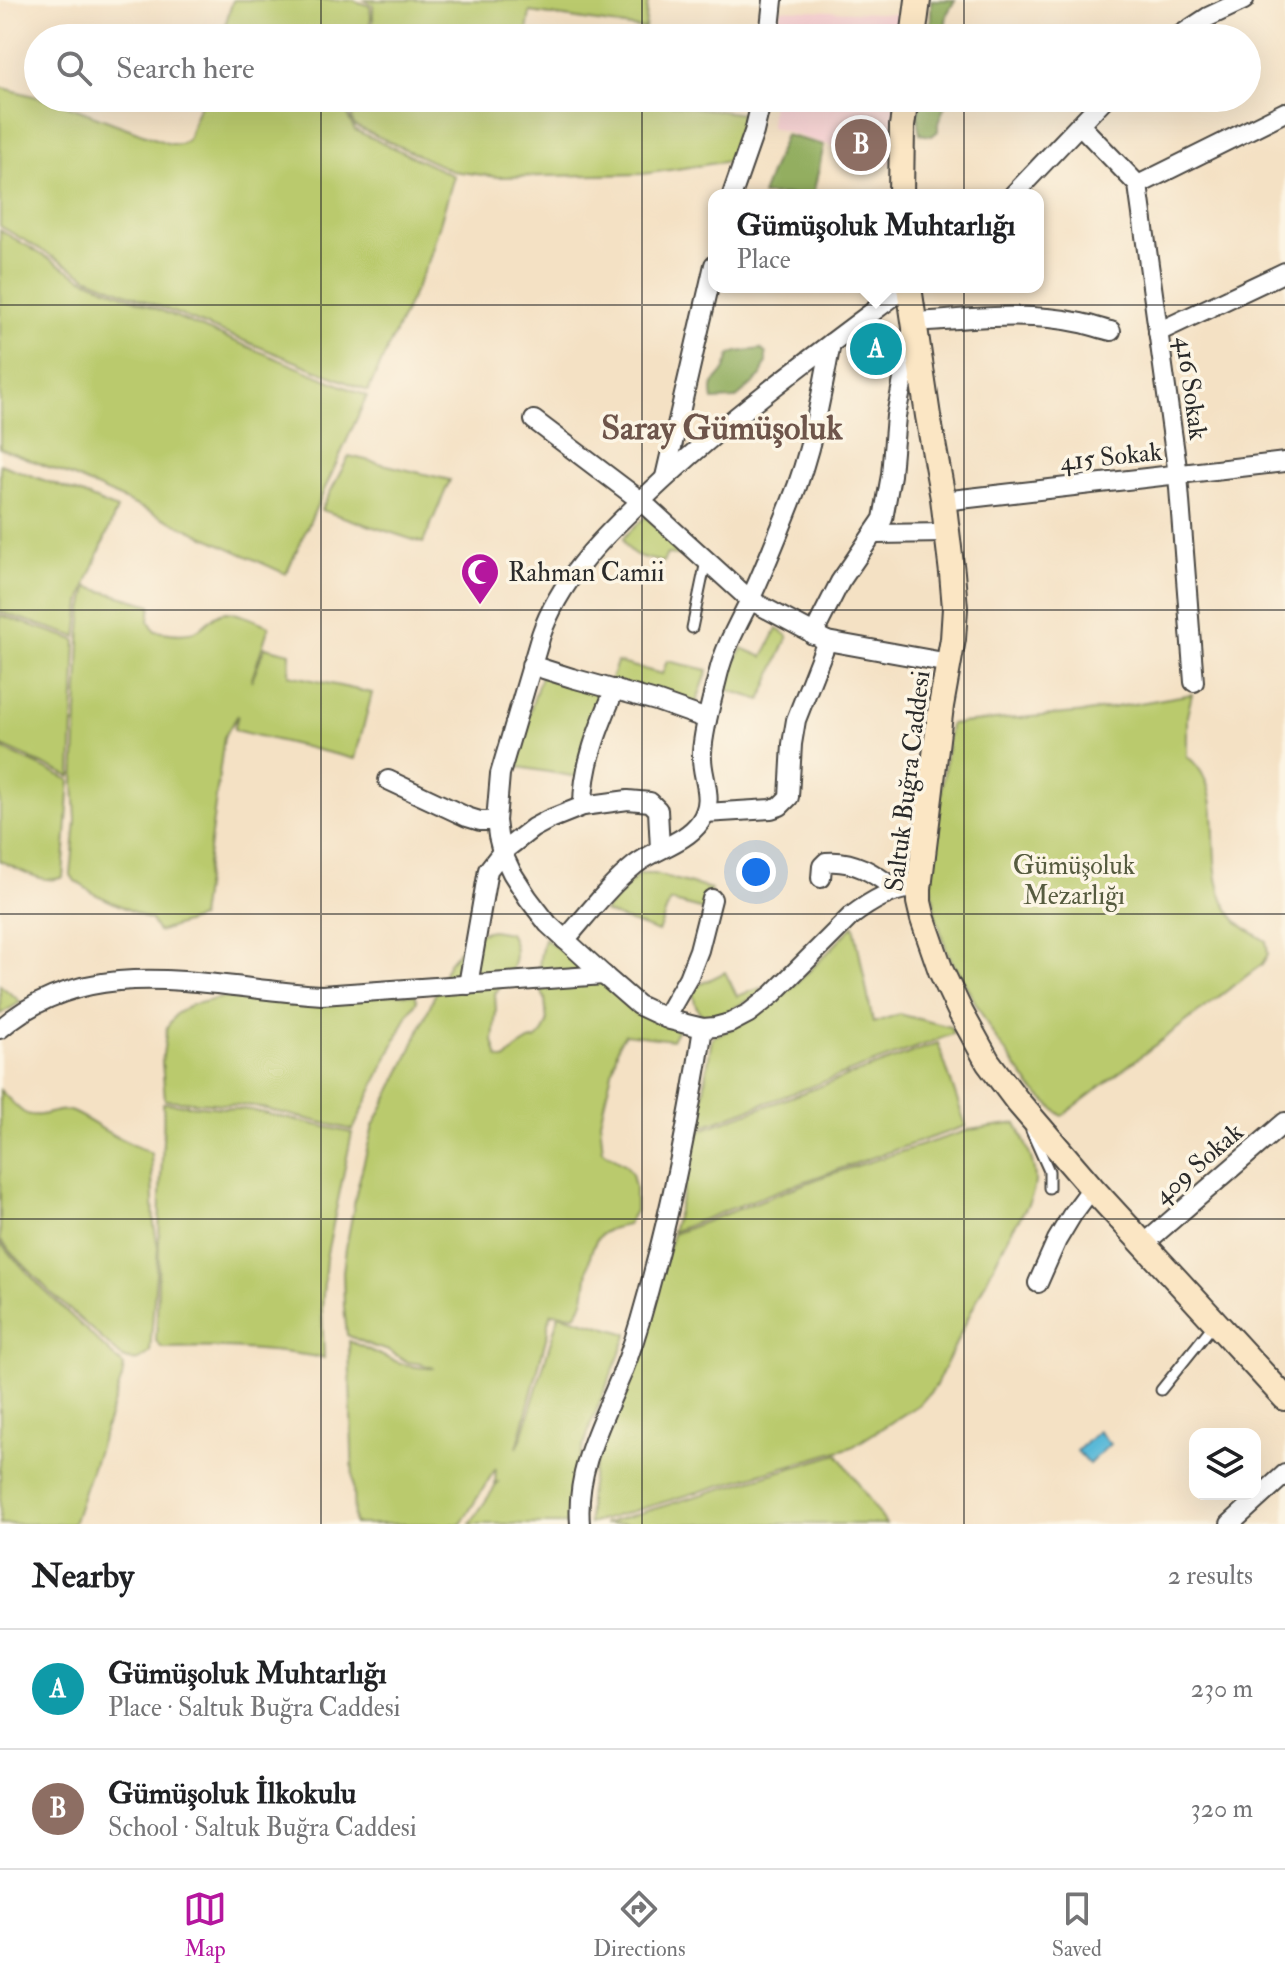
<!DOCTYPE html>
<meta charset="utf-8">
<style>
:root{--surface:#fff;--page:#f6f6f6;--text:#202124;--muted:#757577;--line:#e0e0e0;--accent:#b5179e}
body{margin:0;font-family:"IM FELL Double Pica",serif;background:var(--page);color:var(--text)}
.controls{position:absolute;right:24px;bottom:24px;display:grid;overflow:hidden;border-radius:16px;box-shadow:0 8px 32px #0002}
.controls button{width:72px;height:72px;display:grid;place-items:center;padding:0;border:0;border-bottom:2px solid var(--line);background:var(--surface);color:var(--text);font:40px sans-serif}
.you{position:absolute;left:756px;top:872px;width:28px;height:28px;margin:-20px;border:6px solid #fff;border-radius:50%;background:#1a73e8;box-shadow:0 0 0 12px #1a73e833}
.badge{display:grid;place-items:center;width:52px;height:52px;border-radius:50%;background:var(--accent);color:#fff;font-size:26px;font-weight:700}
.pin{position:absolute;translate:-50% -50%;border:4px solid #fff;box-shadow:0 2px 8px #0006}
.popup{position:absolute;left:708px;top:189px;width:336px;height:104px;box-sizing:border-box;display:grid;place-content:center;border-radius:16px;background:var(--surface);filter:drop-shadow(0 2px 6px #0005);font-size:26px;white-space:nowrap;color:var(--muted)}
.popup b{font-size:30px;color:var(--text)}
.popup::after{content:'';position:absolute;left:50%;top:100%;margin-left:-16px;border:16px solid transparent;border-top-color:var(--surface)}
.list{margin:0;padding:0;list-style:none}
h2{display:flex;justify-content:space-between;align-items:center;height:104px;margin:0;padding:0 32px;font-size:34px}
h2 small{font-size:26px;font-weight:400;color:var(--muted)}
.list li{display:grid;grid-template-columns:52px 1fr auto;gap:24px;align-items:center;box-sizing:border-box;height:120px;padding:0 32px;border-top:2px solid var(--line)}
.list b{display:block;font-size:30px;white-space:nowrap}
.list p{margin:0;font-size:26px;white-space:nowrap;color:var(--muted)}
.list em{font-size:26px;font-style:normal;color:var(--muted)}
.icon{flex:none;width:44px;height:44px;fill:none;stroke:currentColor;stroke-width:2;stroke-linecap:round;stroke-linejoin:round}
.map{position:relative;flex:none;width:1285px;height:1524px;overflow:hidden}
.search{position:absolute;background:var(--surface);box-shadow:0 8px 32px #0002;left:24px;right:24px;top:24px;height:88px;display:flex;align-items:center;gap:20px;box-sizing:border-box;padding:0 28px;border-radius:44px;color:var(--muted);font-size:30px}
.sheet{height:344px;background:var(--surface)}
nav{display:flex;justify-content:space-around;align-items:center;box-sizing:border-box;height:112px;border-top:2px solid var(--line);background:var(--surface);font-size:22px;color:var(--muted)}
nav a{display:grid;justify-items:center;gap:4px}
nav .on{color:var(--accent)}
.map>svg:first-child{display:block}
</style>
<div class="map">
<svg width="1285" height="1524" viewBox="0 0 1285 1524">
<rect width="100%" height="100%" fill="#fcf5e5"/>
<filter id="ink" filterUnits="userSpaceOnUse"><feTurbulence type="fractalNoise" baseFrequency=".0125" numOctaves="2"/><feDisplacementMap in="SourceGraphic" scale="16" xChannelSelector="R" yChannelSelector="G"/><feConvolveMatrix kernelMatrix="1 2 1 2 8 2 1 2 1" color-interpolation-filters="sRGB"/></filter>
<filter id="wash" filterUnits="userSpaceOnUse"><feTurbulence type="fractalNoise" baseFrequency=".006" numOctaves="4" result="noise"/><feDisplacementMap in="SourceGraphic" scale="32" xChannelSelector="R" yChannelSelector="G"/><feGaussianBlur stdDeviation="1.8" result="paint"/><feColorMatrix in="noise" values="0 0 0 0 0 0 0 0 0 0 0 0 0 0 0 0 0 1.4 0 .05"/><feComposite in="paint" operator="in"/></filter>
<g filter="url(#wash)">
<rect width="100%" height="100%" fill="#f4e1c4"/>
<g fill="#f7cfd2">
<polygon points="780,9 902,14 900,38 777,38"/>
<polygon points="772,98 896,98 891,164 770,127"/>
</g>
<g fill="#baca6d" stroke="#727a4c" stroke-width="2">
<polygon points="233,0 353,0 370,6 371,18 367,38 221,38"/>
<polygon points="365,0 648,0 645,29 530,12 526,38 371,38 373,28 373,5"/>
<path d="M0,87L63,104L167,143C176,145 181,146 188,139L202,98H353L348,117L355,130L454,176L429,260L368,391L89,278L0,226Z"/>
<polygon points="356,98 625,98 751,115 736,160 643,174 498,177 452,171 355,126 351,119"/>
<polygon points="0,230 80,277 367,396 286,574 74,477 0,448"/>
<polygon points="349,456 450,480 423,543 321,510"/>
<polygon points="0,464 84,495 117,509 88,580 81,603 77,637 0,612"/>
<path d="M646,516L690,556L667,554L663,562C646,558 628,558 623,538Z"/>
<path d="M88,587L151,605L149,621L155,631C169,633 186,637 199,629C209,623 214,613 226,612C239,612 256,621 269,626L251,682L265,647L290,653L289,675L372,693L355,759L234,730L238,715L224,737L200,918L158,932L151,920L95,894L75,881L71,875L76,820L74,783L80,640L83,610Z"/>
<polygon points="0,615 76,640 71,777 0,745"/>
<polygon points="777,629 788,636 761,700 725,689 731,669 742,648 763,657"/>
<polygon points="667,661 708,670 695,706 610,682 617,662 662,674"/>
<polygon points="541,676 605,695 578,777 513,766"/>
<path d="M1192,694L1187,716V756C1236,795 1194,871 1235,919C1243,928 1256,935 1266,941L1268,954L1262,964L1062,1116L1034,1091L994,1036L947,952L935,913L931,876L950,724L1087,712Z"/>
<path d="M0,748L70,780L63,877C43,886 19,868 0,861Z"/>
<polygon points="640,874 654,874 711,889 704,910 670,901 658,932 604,912 627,885"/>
<path d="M854,925L873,1023L899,1014L951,1027L953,1034L698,1128L712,1037C772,1015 811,970 854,925Z"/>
<path d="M492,930L509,933C522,954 512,976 495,993L496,1011L493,1041L498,1058L505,1060L516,1049L529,1041L537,1039L542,1034L547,1023L545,999L538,983L540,958L544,938L591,974L678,1029L672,1040L625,1034L619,1043L600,1121L603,1151L626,1165L632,1174L635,1187V1211L627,1225C621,1227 614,1227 608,1230C579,1243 594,1298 575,1315L552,1313L548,1322V1331L517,1448L522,1437L559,1314L628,1334L591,1424L578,1463L572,1484L570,1500L571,1524H470L499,1481L495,1484L496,1468L461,1524H354L349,1341C376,1352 405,1370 434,1368L421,1364L408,1362L389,1351L372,1346L347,1335L344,1307L343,1272L346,1248L357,1189L373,1126L406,1061L449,962L473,934Z"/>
<path d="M725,972L737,996L761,988L762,993L721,1015L703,1016C696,1009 692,998 693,988Z"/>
<polygon points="0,985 21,1002 0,1014"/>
<polygon points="415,994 417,1001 407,1016 353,1130 253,1106 165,1100 162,1062 167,1027 176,1014 191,1005 229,996"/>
<path d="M938,1043L966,1126C867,1159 769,1192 672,1232L686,1182L698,1131Z"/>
<path d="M0,1090C7,1097 15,1106 23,1112C39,1122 56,1106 72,1112C86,1118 98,1127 111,1134C124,1141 138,1147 151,1153L154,1224L158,1248L150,1352C140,1361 135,1363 123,1358L51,1293L0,1240Z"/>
<path d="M163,1103L251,1110L352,1133L326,1258L322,1308L324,1358C270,1349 216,1346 162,1348L156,1341C158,1293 159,1245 160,1197C161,1165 165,1135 163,1103Z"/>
<path d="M1016,1123C1024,1141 1035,1160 1035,1181C1034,1202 1017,1219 1008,1237C983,1286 959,1337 935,1387L920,1404L852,1447L589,1524V1498L593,1472L673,1234L825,1176L969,1130Z"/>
<polygon points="0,1243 43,1289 124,1366 122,1378 73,1524 0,1524"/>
<polygon points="838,1454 886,1524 603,1524"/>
</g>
<g fill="#93ae60" stroke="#5f6c46" stroke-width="2">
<polygon points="931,0 955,0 947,14 944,38 926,38 931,19"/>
<path d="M922,98H948L938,123V131L932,136L920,134C916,121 917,110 922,98Z"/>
<polygon points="785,135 824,145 813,195 762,195"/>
<path d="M761,349L766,354V362L761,376L740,395L735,399L713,400C709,379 717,383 725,369C726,366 729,358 730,355L737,352Z"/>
</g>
<polygon fill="#5ab9d8" stroke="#427282" stroke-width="2" points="1098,1431 1110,1444 1089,1464 1077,1451"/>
</g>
<g filter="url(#ink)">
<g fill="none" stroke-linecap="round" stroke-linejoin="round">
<g stroke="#494642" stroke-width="13">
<g id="lane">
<polyline points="692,628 706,561"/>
<polyline points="1031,1131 1049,1171 1049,1188"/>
<polyline points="1161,1390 1214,1324"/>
</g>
</g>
<g stroke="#494642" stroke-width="22">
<g id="street">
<polyline points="769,38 773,0"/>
<polyline points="1176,38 1208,17 1244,0"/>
<polyline points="1080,125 1138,185 1178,475 1194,682"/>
<polyline points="1138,185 1285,112"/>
<polyline points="732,195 754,132 762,98"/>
<polyline points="1013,195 1105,98"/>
<path d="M906,287C814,356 721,423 639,503C599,541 559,582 541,635L500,774L496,821L498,836L502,852L512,873L528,898L548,924L607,978L638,1005L655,1013L670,1020L703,1028L715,1027L730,1023L749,1013L773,994L850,917C871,901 892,888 919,888"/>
<polyline points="1158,332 1285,272"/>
<polyline points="534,420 641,501 750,600 827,641 949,663"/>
<polyline points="665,477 714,265"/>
<polyline points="943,501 1285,462"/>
<polyline points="875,534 948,533"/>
<path d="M813,635L840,582L883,519L891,475L896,416L914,322C969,319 1027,311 1081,323C1091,325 1101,329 1111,331"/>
<polyline points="531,665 572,678 656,701 707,719"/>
<polyline points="388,780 467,817 480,821 496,821"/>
<path d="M583,806C583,764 599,727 615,689"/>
<polyline points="705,813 771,809 780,806 789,797 792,744 796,720 827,641"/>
<path d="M821,878L822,866L826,862C854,859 875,874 897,890"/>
<path d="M565,940C587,915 609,886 635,865C655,849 685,843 700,822C717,797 700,778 702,752C704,725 712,700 718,675C724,649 737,626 749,602C764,570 778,535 791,502C812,451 821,397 831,343"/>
<polyline points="468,985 488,870 502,852 533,828 548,820 583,806 628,800 650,802 658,810 660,849"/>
<polyline points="665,1018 688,978 699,950 712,899"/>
<path d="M0,1029C91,949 214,989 322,995L604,975"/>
<polyline points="1144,1244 1285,1122"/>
<polyline points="1038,1283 1057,1240 1072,1215 1092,1188"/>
<path d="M580,1524C576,1475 596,1434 615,1390C625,1368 633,1345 640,1321C668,1225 688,1127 703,1028"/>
<polyline points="1230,1524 1285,1474"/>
</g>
</g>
<g stroke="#494642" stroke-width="28">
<g id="secondary">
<polyline points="913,38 918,0"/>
<polyline points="901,195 902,126 906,98"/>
<polyline points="909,287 928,416 943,498 952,573 955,608 953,639 941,706 919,888 919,902 923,919 941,971 961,1013 988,1062 1018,1102 1092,1188 1285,1398"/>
</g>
</g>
<use href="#lane" stroke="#fff" stroke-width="9"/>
<use href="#street" stroke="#fff" stroke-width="18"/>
<use href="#secondary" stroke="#fbe6c4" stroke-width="24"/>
</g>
</g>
<path fill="none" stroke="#2b2b2b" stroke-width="2" stroke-opacity="0.55" d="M321,0V38M642,0V38M964,0V38M321,98V1524M642,98V1524M964,98V1524M0,305H1285M0,610H1285M0,914H1285M0,1219H1285"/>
<defs>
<g id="mosque-pin" transform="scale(2)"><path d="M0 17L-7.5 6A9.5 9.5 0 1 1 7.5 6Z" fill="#b5179e" stroke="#fcf5e5"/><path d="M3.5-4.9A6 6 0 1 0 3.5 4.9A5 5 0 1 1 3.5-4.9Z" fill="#fff"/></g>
</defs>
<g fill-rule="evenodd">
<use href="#mosque-pin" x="480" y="572"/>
</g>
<g text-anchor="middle" stroke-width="7" stroke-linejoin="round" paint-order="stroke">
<g font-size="26" fill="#2b2b2b" stroke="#fcf5e5">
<text transform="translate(1192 388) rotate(82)" y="9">416 Sokak</text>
<text transform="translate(1111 456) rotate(-6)" y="9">415 Sokak</text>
<text transform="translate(907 781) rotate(-83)" y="9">Saltuk Buğra Caddesi</text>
<text transform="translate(1198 1163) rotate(-41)" y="9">409 Sokak</text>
</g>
<g font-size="26" fill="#2b2b2b" stroke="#fcf5e5" text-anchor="start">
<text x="508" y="581">Rahman Camii</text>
</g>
<g font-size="26" fill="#565b3f" stroke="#fcf5e5">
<text x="1074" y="874">Gümüşoluk<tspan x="1074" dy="30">Mezarlığı</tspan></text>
</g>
<g font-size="34" font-weight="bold" fill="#6e554b" stroke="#fcf5e5">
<text x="722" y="439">Saray Gümüşoluk</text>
</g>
</g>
</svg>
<div class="controls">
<button><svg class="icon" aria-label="layers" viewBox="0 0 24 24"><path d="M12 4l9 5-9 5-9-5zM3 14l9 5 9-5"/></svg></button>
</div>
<div class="you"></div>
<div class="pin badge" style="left:876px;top:349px;background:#0f9aa8">A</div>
<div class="popup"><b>Gümüşoluk Muhtarlığı</b>Place</div>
<div class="pin badge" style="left:861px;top:145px;background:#8d6e63">B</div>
<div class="search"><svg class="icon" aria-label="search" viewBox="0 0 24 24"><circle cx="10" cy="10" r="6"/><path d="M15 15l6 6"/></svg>Search here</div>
</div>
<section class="sheet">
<h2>Nearby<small>2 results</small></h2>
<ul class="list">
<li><span class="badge" style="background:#0f9aa8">A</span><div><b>Gümüşoluk Muhtarlığı</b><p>Place · Saltuk Buğra Caddesi</p></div><em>230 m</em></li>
<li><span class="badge" style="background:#8d6e63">B</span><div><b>Gümüşoluk İlkokulu</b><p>School · Saltuk Buğra Caddesi</p></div><em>320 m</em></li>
</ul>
</section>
<nav>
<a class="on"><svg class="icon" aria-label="map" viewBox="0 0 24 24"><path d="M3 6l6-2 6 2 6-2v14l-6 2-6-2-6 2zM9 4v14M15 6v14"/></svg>Map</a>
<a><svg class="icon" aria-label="directions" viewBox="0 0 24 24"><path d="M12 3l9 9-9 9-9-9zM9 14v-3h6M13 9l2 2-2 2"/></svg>Directions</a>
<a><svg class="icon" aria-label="saved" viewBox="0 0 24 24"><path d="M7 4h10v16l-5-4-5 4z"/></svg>Saved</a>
</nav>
